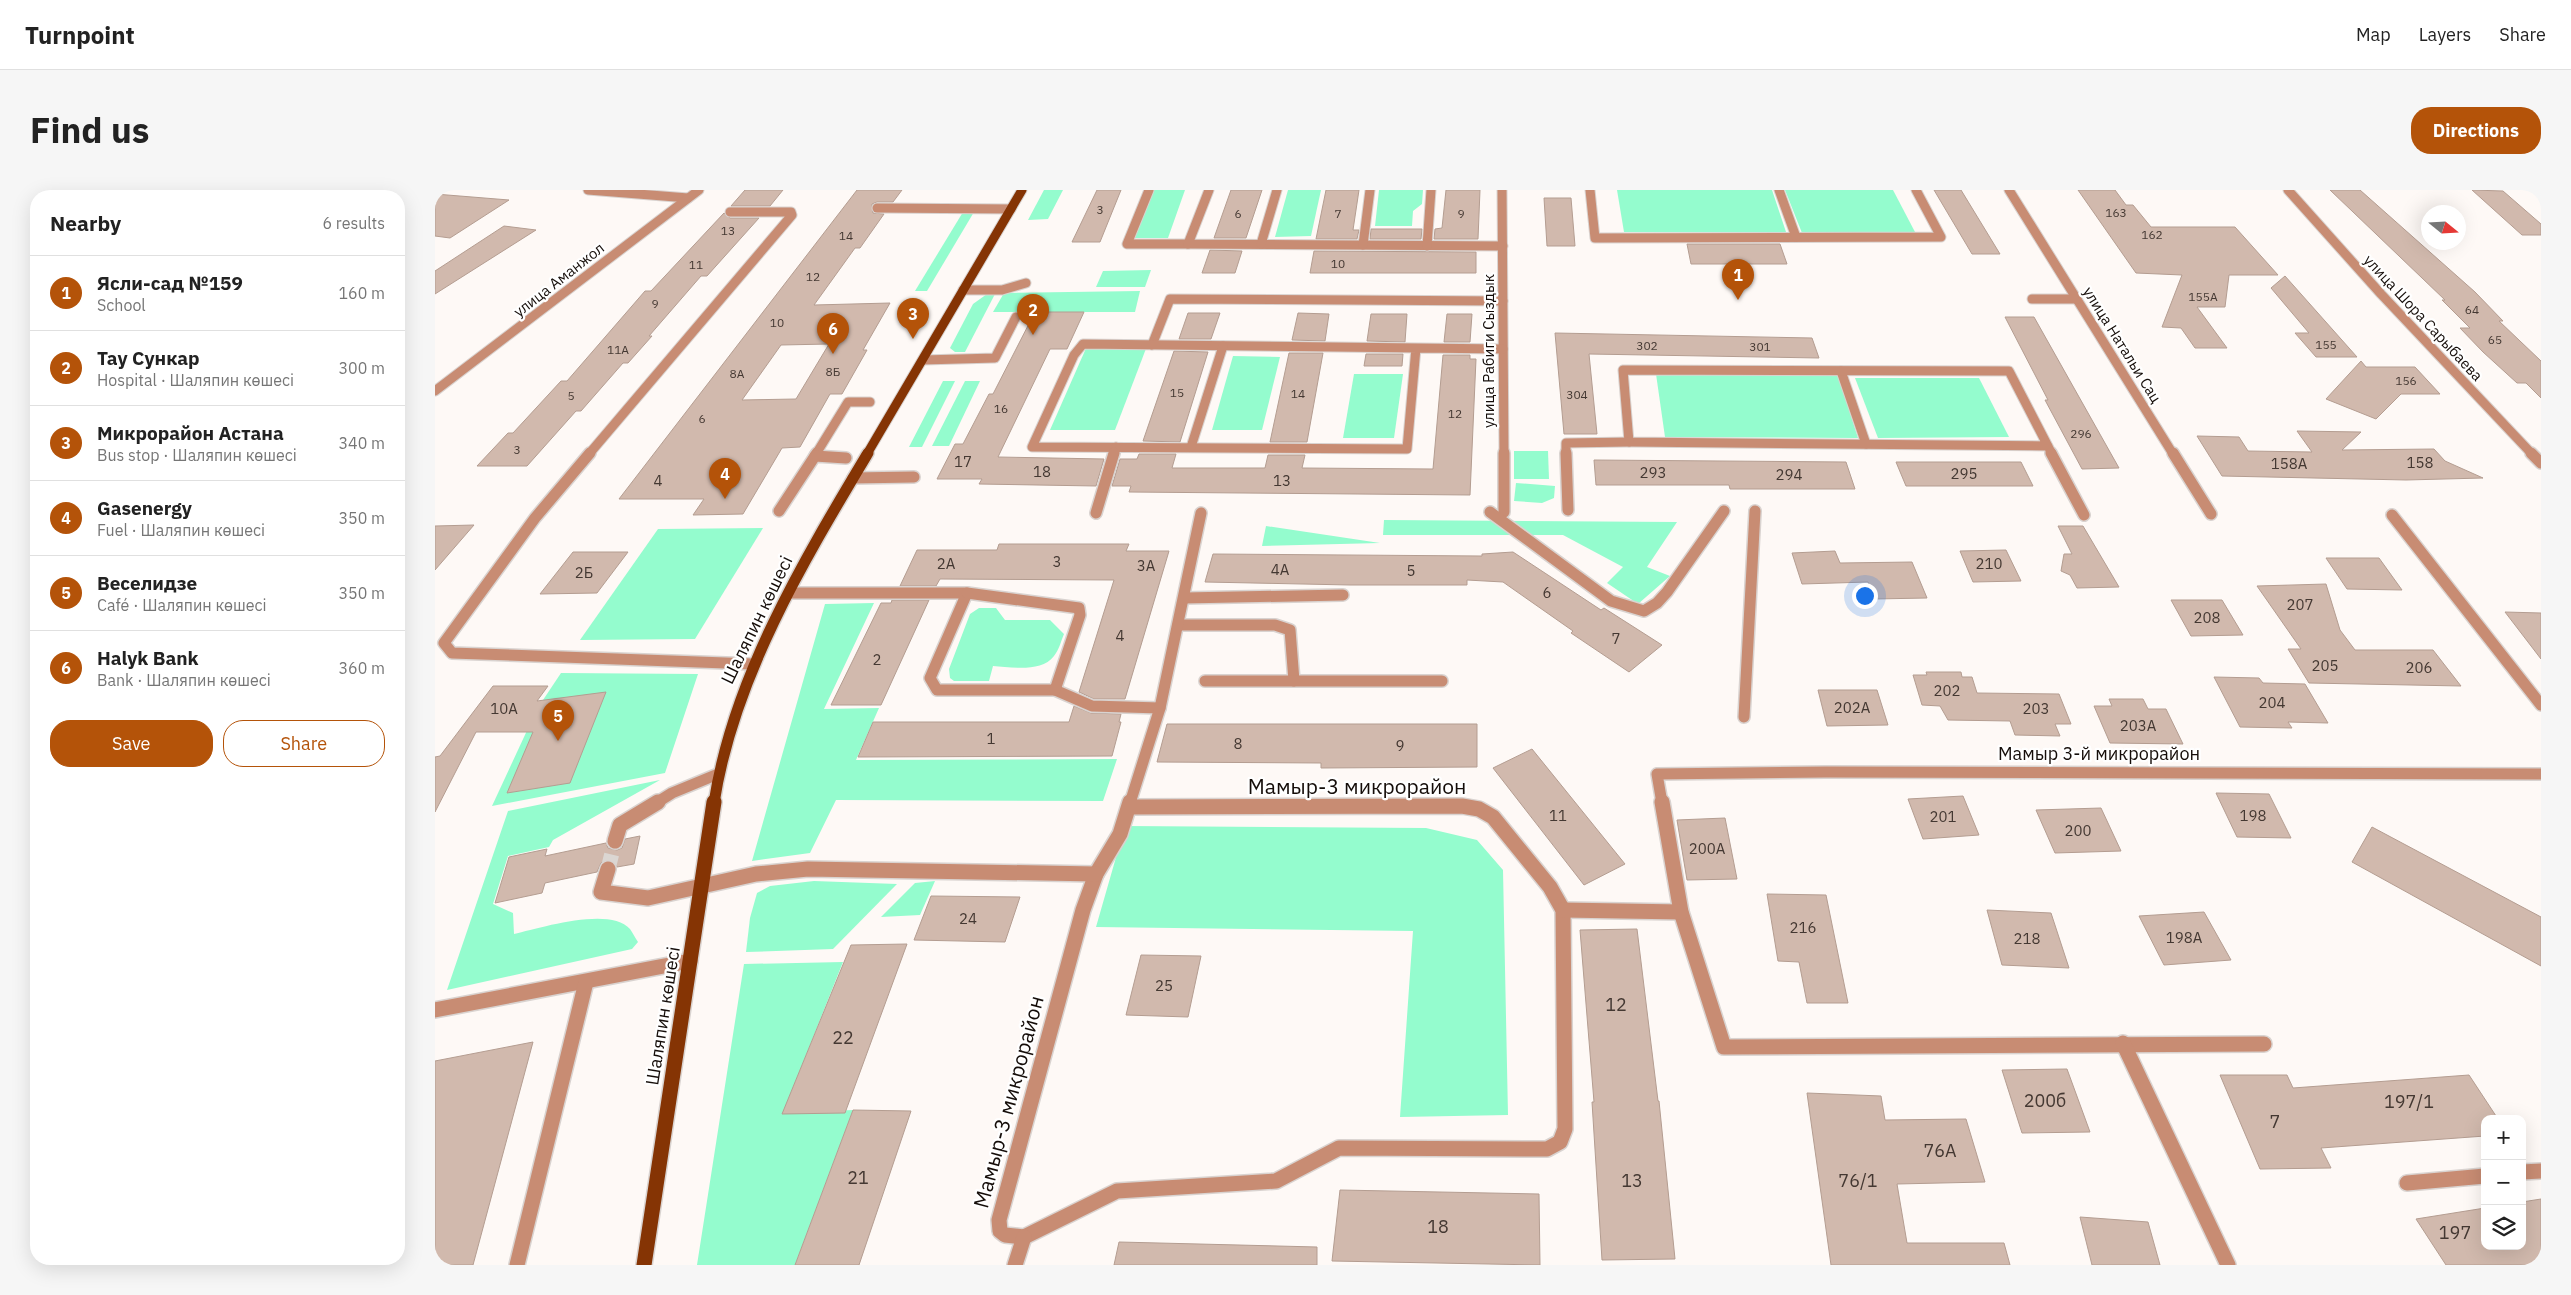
<!DOCTYPE html>
<meta charset="utf-8">
<style>
:root{--surface:#fff;--page:#f6f6f6;--text:#222;--muted:#767676;--line:#e0e0e0;--accent:#b45309}
body{margin:0;font-family:"IBM Plex Sans",sans-serif;background:var(--page);color:var(--text)}
.controls{position:absolute;right:15px;bottom:15px;display:grid;overflow:hidden;border-radius:10px;box-shadow:0 5px 20px #0002}
.controls button{width:45px;height:45px;display:grid;place-items:center;padding:0;border:0;border-bottom:1px solid var(--line);background:var(--surface);color:var(--text);font:25px sans-serif}
.compass{position:absolute;left:1986px;top:15px;width:45px;height:45px;border-radius:50%;background:var(--surface);box-shadow:0 5px 20px #0002;rotate:108deg}
.you{position:absolute;left:1429px;top:405px;width:18px;height:18px;margin:-12px;border:4px solid #fff;border-radius:50%;background:#1a73e8;box-shadow:0 0 0 8px #1a73e833}
.badge{display:grid;place-items:center;width:32px;height:32px;border-radius:50%;background:var(--accent);color:#fff;font-size:16px;font-weight:700}
.pin{position:absolute;translate:-50% -41px;filter:drop-shadow(0 1px 2px #0008)}
.pin::after{content:'';position:absolute;top:26px;width:18px;height:15px;background:inherit;clip-path:polygon(0 0,100% 0,50% 100%)}
.list{margin:0;padding:0;list-style:none}
h2{display:flex;justify-content:space-between;align-items:center;height:65px;margin:0;padding:0 20px;font-size:21px}
h2 small{font-size:16px;font-weight:400;color:var(--muted)}
.list li{display:grid;grid-template-columns:32px 1fr auto;gap:15px;align-items:center;box-sizing:border-box;height:75px;padding:0 20px;border-top:1px solid var(--line)}
.list b{display:block;font-size:19px;white-space:nowrap}
.list p{margin:0;font-size:16px;white-space:nowrap;color:var(--muted)}
.list em{font-size:16px;font-style:normal;color:var(--muted)}
.actions{display:flex;gap:10px;padding:15px 20px}
.actions a{flex:1;padding:11px 0;border:1px solid var(--accent);border-radius:20px;text-align:center;font-size:18px;color:var(--accent)}
.actions .main{background:var(--accent);color:#fff}
.icon{flex:none;width:28px;height:28px;fill:none;stroke:currentColor;stroke-width:2;stroke-linecap:round;stroke-linejoin:round}
.map{position:relative;flex:none;width:2106px;height:1075px;overflow:hidden;border-radius:20px}
header{display:flex;align-items:center;gap:30px;box-sizing:border-box;height:70px;padding:0 25px;background:var(--surface);border-bottom:1px solid var(--line)}
header strong{font-size:24px}
nav{display:flex;gap:28px;margin-inline-start:auto;font-size:18px}
.intro{display:flex;align-items:center;justify-content:space-between;box-sizing:border-box;height:120px;padding:0 30px}
h1{margin:0;font-size:35px}
.button{padding:12px 22px;border-radius:20px;background:var(--accent);color:#fff;font-size:18px;font-weight:700}
main{display:flex;gap:30px;padding:0 30px}
aside{flex:1;background:var(--surface);border-radius:20px;box-shadow:0 5px 20px #0002}
.map>svg:first-child{display:block}
</style>
<header>
<strong>Turnpoint</strong>
<nav><a>Map</a><a>Layers</a><a>Share</a></nav>
</header>
<div class="intro"><h1>Find us</h1><a class="button">Directions</a></div>
<main>
<aside>
<h2>Nearby<small>6 results</small></h2>
<ul class="list">
<li><span class="badge">1</span><div><b>Ясли-сад №159</b><p>School</p></div><em>160 m</em></li>
<li><span class="badge">2</span><div><b>Тау Сункар</b><p>Hospital · Шаляпин көшесі</p></div><em>300 m</em></li>
<li><span class="badge">3</span><div><b>Микрорайон Астана</b><p>Bus stop · Шаляпин көшесі</p></div><em>340 m</em></li>
<li><span class="badge">4</span><div><b>Gasenergy</b><p>Fuel · Шаляпин көшесі</p></div><em>350 m</em></li>
<li><span class="badge">5</span><div><b>Веселидзе</b><p>Café · Шаляпин көшесі</p></div><em>350 m</em></li>
<li><span class="badge">6</span><div><b>Halyk Bank</b><p>Bank · Шаляпин көшесі</p></div><em>360 m</em></li>
</ul>
<div class="actions"><a class="main">Save</a><a>Share</a></div>
</aside>
<div class="map">
<svg width="2106" height="1075" viewBox="0 0 2106 1075">
<rect width="100%" height="100%" fill="#fef9f6"/>
<g fill="#94fcce">
<polygon points="609,0 628,0 613,29 593,30"/>
<polygon points="719,0 750,0 733,48 699,48"/>
<polygon points="853,0 886,0 876,46 840,47"/>
<polygon points="944,0 988,0 987,14 978,21 977,36 940,36"/>
<polygon points="1182,0 1337,0 1351,42 1189,42"/>
<polygon points="1350,0 1458,0 1480,42 1367,43"/>
<polygon points="528,22 539,22 492,101 480,101"/>
<polygon points="716,80 710,97 661,97 668,81"/>
<polygon points="705,101 700,122 558,122 569,103"/>
<polygon points="552,104 560,104 530,162 520,162 515,158 538,114"/>
<polygon points="652,156 712,156 680,240 615,240"/>
<polygon points="798,166 845,167 827,240 777,240"/>
<polygon points="919,184 968,184 959,248 908,248"/>
<polygon points="1221,184 1403,185 1423,248 1230,247"/>
<polygon points="1420,188 1544,188 1574,247 1443,248"/>
<polygon points="508,191 520,191 487,257 474,257"/>
<polygon points="530,191 545,191 514,256 497,256"/>
<polygon points="1079,261 1113,261 1114,289 1079,289"/>
<polygon points="1081,293 1120,296 1119,308 1107,313 1079,311"/>
<polygon points="949,330 1242,332 1212,377 1235,386 1203,414 1172,393 1188,377 1128,345 948,345"/>
<polygon points="831,336 945,353 827,356"/>
<polygon points="328,338 260,449 145,450 223,339"/>
<polygon points="439,413 389,519 444,518 421,570 682,569 668,611 401,610 375,663 317,671 390,414"/>
<path d="M544,418H561L570,430H615L629,444C626,451 624,460 619,466C606,483 576,477 558,476L554,491H519L515,488L514,479L535,424Z"/>
<polygon points="126,483 263,484 230,583 57,616 102,519"/>
<path d="M225,590L118,650L114,657L73,666L58,714L78,723L79,744C105,738 175,716 195,739C198,743 200,748 203,752L197,759L12,800L73,621Z"/>
<polygon points="690,636 991,638 1042,650 1068,680 1073,925 965,927 978,741 661,737"/>
<polygon points="379,691 462,694 398,759 311,762 315,728 322,703 335,696"/>
<polygon points="500,691 485,725 446,727 480,693"/>
<polygon points="408,772 348,923 418,920 360,1075 262,1075 309,774"/>
</g>
<g fill="#d1b9ad" stroke="#b49d91" fill-rule="evenodd">
<polygon points="310,0 348,0 335,16 296,16"/>
<path d="M422,0H467L458,12H442L437,14L438,23L449,24L425,58H420L379,115L455,113L428,160H432L407,204H395L365,257L347,258L308,324L258,325L269,309H184ZM394,154L361,209L307,210L346,155Z"/>
<polygon points="662,0 686,0 665,52 637,52"/>
<polygon points="796,0 827,0 811,48 779,48"/>
<polygon points="891,0 924,0 918,40 924,40 922,49 881,49"/>
<polygon points="1011,0 1045,0 1043,49 999,49 1000,39 1007,38"/>
<polygon points="1499,0 1526,0 1565,64 1537,64"/>
<polygon points="1643,0 1680,0 1691,15 1698,15 1716,37 1800,37 1843,85 1794,85 1790,117 1762,117 1792,158 1760,158 1746,138 1727,137 1747,85 1701,83"/>
<polygon points="1895,0 1925,0 2040,102 2068,131 2064,131 2106,171 2106,208 2091,193 2082,193 2048,162 2025,138 2035,138 2007,110 2010,110"/>
<polygon points="2037,0 2068,1 2106,34 2106,45 2087,45"/>
<polygon points="0,4 74,10 15,48 0,46"/>
<polygon points="1109,8 1136,8 1140,56 1112,56"/>
<polygon points="289,23 295,28 324,28 272,86 266,86 214,146 217,146 193,173 188,173 146,221 141,221 92,276 42,276 73,243 78,243 126,191 132,191 210,101 216,101"/>
<polygon points="69,36 101,40 0,104 0,81"/>
<polygon points="936,39 987,39 986,49 935,49"/>
<polygon points="1252,54 1345,54 1352,74 1256,74"/>
<polygon points="775,60 807,61 800,83 767,83"/>
<polygon points="879,61 1041,62 1041,83 875,83"/>
<polygon points="1850,86 1922,167 1881,167 1860,143 1874,143 1836,98"/>
<polygon points="600,122 649,122 632,159 615,159 563,267 669,269 661,296 544,294 547,289 502,289 520,254 528,254 554,204 558,204"/>
<polygon points="753,123 785,123 776,149 744,149"/>
<polygon points="863,123 894,124 890,151 857,150"/>
<polygon points="936,124 972,124 970,152 932,151"/>
<polygon points="1012,124 1037,124 1035,152 1009,152"/>
<polygon points="1570,127 1599,127 1684,278 1647,279 1610,210 1613,210"/>
<polygon points="1120,143 1377,148 1384,168 1154,164 1162,244 1129,244"/>
<polygon points="739,161 773,162 745,252 708,251"/>
<polygon points="854,163 888,163 872,252 835,252"/>
<polygon points="931,164 968,164 967,176 929,176"/>
<polygon points="1008,165 1035,165 1035,169 1041,169 1035,305 694,302 696,296 677,296 685,269 702,269 704,264 741,264 737,278 830,278 833,265 870,265 867,278 998,279"/>
<polygon points="1926,171 1931,177 1980,177 2005,204 1966,204 1941,229 1891,209"/>
<polygon points="1862,241 1926,242 1907,260 1999,259 2010,271 2048,288 1971,290 1787,286 1762,246 1804,247 1813,261 1877,262"/>
<polygon points="1159,270 1411,272 1420,299 1295,299 1294,295 1161,295"/>
<polygon points="1461,272 1586,272 1598,296 1471,296"/>
<polygon points="39,335 0,380 0,336"/>
<polygon points="1623,336 1648,336 1684,397 1642,398 1635,385 1626,381 1629,364 1637,364"/>
<polygon points="564,354 694,354 691,361 734,361 690,509 659,509 644,502 679,390 505,389 501,396 465,396 482,360 562,360"/>
<polygon points="1571,360 1586,391 1538,392 1525,361"/>
<polygon points="1400,361 1405,373 1477,372 1492,408 1439,409 1433,392 1367,394 1357,363"/>
<polygon points="138,362 193,362 162,403 105,404"/>
<polygon points="1078,362 1166,420 1169,418 1227,455 1194,482 1136,443 1138,441 1068,392 1032,390 1032,395 915,395 770,392 778,364 1047,366 1047,364"/>
<polygon points="1891,368 1944,368 1967,400 1912,399"/>
<polygon points="1891,394 1905,440 1920,460 1998,460 2026,496 1874,493 1853,459 1866,459 1822,396"/>
<polygon points="457,410 494,410 446,515 396,515 446,413 456,413"/>
<polygon points="1736,410 1787,410 1808,445 1756,446"/>
<polygon points="2070,422 2106,423 2106,469"/>
<polygon points="1491,482 1526,482 1527,487 1537,487 1542,503 1624,504 1636,534 1620,534 1625,546 1580,545 1575,531 1513,530 1505,516 1487,515 1478,485 1492,485"/>
<polygon points="1779,487 1824,488 1828,493 1870,494 1893,533 1853,532 1857,538 1805,537"/>
<polygon points="58,496 113,496 102,511 171,502 135,593 72,603 98,542 41,542 0,622 0,567 5,566"/>
<polygon points="1383,500 1442,500 1453,535 1392,536"/>
<polygon points="1674,509 1708,509 1713,519 1731,519 1748,554 1675,553 1659,516 1677,516"/>
<polygon points="639,516 656,523 686,524 684,532 686,532 677,566 423,567 438,532 634,532"/>
<polygon points="732,534 1042,534 1042,577 886,578 886,573 722,572"/>
<polygon points="1097,559 1190,674 1149,695 1058,578"/>
<polygon points="1781,603 1834,604 1856,648 1802,647"/>
<polygon points="1528,606 1544,645 1488,649 1473,609"/>
<polygon points="1666,618 1686,661 1620,663 1601,620"/>
<polygon points="1290,628 1302,689 1252,690 1242,630"/>
<polygon points="1937,637 2106,727 2106,776 1917,672"/>
<polygon points="205,646 199,674 182,677 179,672 170,670 166,673 162,682 110,693 107,703 60,713 74,667 112,659 110,666 171,653 173,658 182,660 187,658 190,649"/>
<polygon points="1332,704 1391,705 1413,813 1372,813 1364,772 1343,771"/>
<polygon points="496,706 585,707 570,752 479,750"/>
<polygon points="1552,720 1616,723 1634,778 1567,775"/>
<polygon points="1769,722 1796,770 1729,775 1704,726"/>
<polygon points="1202,739 1223,911 1224,911 1240,1069 1167,1070 1157,912 1159,912 1145,740"/>
<polygon points="472,754 410,923 347,924 416,755"/>
<polygon points="706,765 766,766 753,827 691,825"/>
<polygon points="98,852 38,1075 0,1075 0,871"/>
<polygon points="1632,879 1655,942 1587,943 1567,880"/>
<polygon points="1785,885 1852,885 1858,898 2034,885 2063,929 2050,929 2050,946 1886,958 1896,978 1825,979"/>
<polygon points="1372,903 1446,906 1450,930 1531,929 1550,992 1462,994 1472,1053 1569,1053 1575,1075 1396,1075"/>
<polygon points="418,920 476,921 424,1075 360,1075"/>
<polygon points="905,1000 1104,1004 1105,1075 897,1071"/>
<polygon points="2106,1009 2106,1075 2011,1075 1981,1029 2050,1018 2050,1056 2087,1056 2087,1012"/>
<polygon points="1645,1027 1713,1032 1725,1075 1657,1075"/>
<polygon points="684,1052 882,1057 882,1075 679,1075"/>
</g>
<g fill="none" stroke-linecap="round" stroke-linejoin="round">
<polyline stroke="#dbd6d2" stroke-width="15" stroke-dasharray="15 8" stroke-linecap="butt" points="173,679 180,651"/>
<g stroke="#d9d3d0" stroke-width="11">
<g id="minor-far2">
<polyline points="153,0 253,8"/>
<polyline points="714,0 692,54 753,54"/>
<polyline points="774,0 753,54 1068,56"/>
<polyline points="1067,0 1069,264"/>
<polyline points="1155,0 1160,48 1506,47 1481,0"/>
<polyline points="1344,0 1361,47"/>
<polyline points="1574,0 1738,264"/>
<polyline points="1853,0 1946,104 2097,264"/>
<polyline points="2103,0 2106,2"/>
<polyline points="442,18 576,19"/>
<polyline points="826,54 842,0"/>
<polyline points="928,55 935,0"/>
<polyline points="992,56 996,0"/>
<polyline points="528,100 567,100 591,93"/>
<polyline points="1597,109 1642,109"/>
<polyline points="717,155 735,109 1068,111"/>
<polyline points="981,158 972,259 597,257 639,165 648,154 1068,159"/>
<polyline points="488,170 560,168 581,127"/>
<polyline points="1406,181 1431,254"/>
<polyline points="0,201 264,0"/>
<polyline points="1613,256 1194,252 1188,180 1574,181 1617,264"/>
<polyline points="756,257 788,156"/>
<polyline points="154,264 357,25 356,22 295,22"/>
<polyline points="381,264 413,212 435,212"/>
<polyline points="679,264 681,257"/>
<polyline points="1131,264 1131,253 1194,252"/>
</g>
</g>
<g stroke="#d9d3d0" stroke-width="14">
<g id="minor-far1">
<polyline points="155,263 100,328 9,453 17,463 318,474"/>
<polyline points="1069,263 1069,322"/>
<polyline points="1131,263 1133,320"/>
<polyline points="1616,263 1649,325"/>
<polyline points="1738,263 1776,324"/>
<polyline points="2096,263 2106,273"/>
<polyline points="380,266 382,263"/>
<polyline points="418,288 479,287"/>
<polyline points="344,321 380,266 411,268"/>
<polyline points="1055,322 1176,411 1209,421 1222,413 1232,402 1289,321"/>
<polyline points="661,323 679,263"/>
<polyline points="1957,325 2106,515"/>
<polyline points="355,403 532,403 495,488 502,500 620,500 657,516 725,518"/>
<polyline points="532,403 644,418 645,425 620,500"/>
<polyline points="749,408 908,405"/>
<polyline points="743,435 840,435 855,440 859,491"/>
<polyline points="770,491 1007,491"/>
<polyline points="1309,527 1320,321"/>
<polyline points="221,613 237,603 283,584"/>
<polyline points="695,613 725,518 766,323"/>
<polyline points="1227,613 1222,584 1391,582 2106,584"/>
</g>
</g>
<g stroke="#d9d3d0" stroke-width="18">
<g id="minor">
<polyline points="1227,612 1246,722 1289,857 1829,854"/>
<polyline points="694,617 1027,616 1044,619 1058,627 1115,697 1128,720 1130,939 1125,952 1112,959 904,958 841,991 682,1001 589,1047 570,1045 565,1041 564,1030 648,720 661,684 685,644 695,612"/>
<polyline points="180,651 185,635 223,612"/>
<polyline points="173,679 166,702 213,708 321,684 373,679 661,684"/>
<polyline points="1128,720 1246,722"/>
<polyline points="0,820 255,771"/>
<polyline points="1688,853 1793,1075"/>
<polyline points="2087,982 2106,981"/>
<polyline points="1972,993 2050,986"/>
<polyline points="82,1075 151,792"/>
<polyline points="580,1075 589,1047"/>
</g>
</g>
<g stroke="#d9d3d0" stroke-width="11">
<polyline id="major-far2" points="432,264 587,0"/>
</g>
<g stroke="#d9d3d0" stroke-width="14">
<path id="major-far1" d="M279,613C298,488 369,370 433,263"/>
</g>
<g stroke="#d9d3d0" stroke-width="18">
<polyline id="major" points="209,1075 279,612"/>
</g>
<use href="#minor-far2" stroke="#c88c73" stroke-width="9"/>
<use href="#minor-far1" stroke="#c88c73" stroke-width="11"/>
<use href="#minor" stroke="#c88c73" stroke-width="15"/>
<use href="#major-far2" stroke="#853404" stroke-width="9"/>
<use href="#major-far1" stroke="#853404" stroke-width="11"/>
<use href="#major" stroke="#853404" stroke-width="15"/>
</g>
<g text-anchor="middle" stroke-width="4.5" stroke-linejoin="round" paint-order="stroke">
<g font-size="12" fill="#443832">
<text x="665" y="24">3</text>
<text x="1681" y="27">163</text>
<text x="803" y="28">6</text>
<text x="903" y="28">7</text>
<text x="1026" y="28">9</text>
<text x="293" y="45">13</text>
<text x="1717" y="49">162</text>
<text x="411" y="50">14</text>
<text x="903" y="78">10</text>
<text x="261" y="79">11</text>
<text x="378" y="91">12</text>
<text x="1768" y="111">155А</text>
<text x="220" y="118">9</text>
<text x="2037" y="124">64</text>
<text x="342" y="137">10</text>
<text x="2060" y="154">65</text>
<text x="1891" y="159">155</text>
<text x="1212" y="160">302</text>
<text x="1325" y="161">301</text>
<text x="183" y="164">11А</text>
<text x="398" y="186">8Б</text>
<text x="302" y="188">8А</text>
<text x="1971" y="195">156</text>
<text x="742" y="207">15</text>
<text x="863" y="208">14</text>
<text x="1142" y="209">304</text>
<text x="136" y="210">5</text>
<text x="566" y="223">16</text>
<text x="1020" y="228">12</text>
<text x="267" y="233">6</text>
<text x="1646" y="248">296</text>
<text x="82" y="264">3</text>
</g>
<g font-size="15" fill="#150d09" stroke="#fff">
<text transform="translate(124 90) rotate(-38)" y="5">улица Аманжол</text>
<text transform="translate(1988 128) rotate(47)" y="5">улица Шора Сарыбаева</text>
<text transform="translate(1687 155) rotate(58)" y="5">улица Натальи Сац</text>
<text transform="translate(1054 161) rotate(-90)" y="5">улица Рабиги Сыздык</text>
</g>
<g font-size="15" fill="#443832">
<text x="528" y="277">17</text>
<text x="1985" y="278">158</text>
<text x="1854" y="279">158А</text>
<text x="607" y="287">18</text>
<text x="1218" y="288">293</text>
<text x="1529" y="289">295</text>
<text x="1354" y="290">294</text>
<text x="223" y="296">4</text>
<text x="847" y="296">13</text>
<text x="622" y="377">3</text>
<text x="511" y="379">2А</text>
<text x="1554" y="379">210</text>
<text x="711" y="381">3А</text>
<text x="845" y="385">4А</text>
<text x="976" y="386">5</text>
<text x="149" y="388">2Б</text>
<text x="1112" y="408">6</text>
<text x="1865" y="420">207</text>
<text x="1772" y="433">208</text>
<text x="685" y="451">4</text>
<text x="1181" y="454">7</text>
<text x="442" y="475">2</text>
<text x="1890" y="481">205</text>
<text x="1984" y="483">206</text>
<text x="1512" y="506">202</text>
<text x="1837" y="518">204</text>
<text x="1417" y="523">202А</text>
<text x="69" y="524">10А</text>
<text x="1601" y="524">203</text>
<text x="1703" y="541">203А</text>
<text x="556" y="554">1</text>
<text x="803" y="559">8</text>
<text x="965" y="561">9</text>
<text x="1123" y="631">11</text>
<text x="1818" y="631">198</text>
<text x="1508" y="632">201</text>
<text x="1643" y="646">200</text>
<text x="1272" y="664">200А</text>
<text x="533" y="734">24</text>
<text x="1368" y="743">216</text>
<text x="1749" y="753">198А</text>
<text x="1592" y="754">218</text>
<text x="729" y="801">25</text>
</g>
<g font-size="18" fill="#150d09" stroke="#fff">
<text transform="translate(322 430) rotate(-64)" y="6">Шаляпин көшесі</text>
<text x="1664" y="570">Мамыр 3-й микрорайон</text>
<text transform="translate(228 826) rotate(-81)" y="6">Шаляпин көшесі</text>
</g>
<g font-size="18" fill="#443832">
<text x="1181" y="821">12</text>
<text x="408" y="854">22</text>
<text x="1610" y="917">200б</text>
<text x="1974" y="918">197/1</text>
<text x="1840" y="938">7</text>
<text x="1505" y="967">76А</text>
<text x="423" y="994">21</text>
<text x="1197" y="997">13</text>
<text x="1423" y="997">76/1</text>
<text x="1003" y="1043">18</text>
<text x="2020" y="1049">197</text>
</g>
<g font-size="21" fill="#150d09" stroke="#fff">
<text x="922" y="604">Мамыр-3 микрорайон</text>
<text transform="translate(574 912) rotate(-75)" y="7">Мамыр-3 микрорайон</text>
</g>
</g>
</svg>
<div class="controls">
<button>+</button>
<button>−</button>
<button><svg class="icon" aria-label="layers" viewBox="0 0 24 24"><path d="M12 4l9 5-9 5-9-5zM3 14l9 5 9-5"/></svg></button>
</div>
<svg class="compass" viewBox="-18 -18 36 36"><path d="M0-13l5 13h-10z" fill="#e53935"/><path d="M0 13l5-13h-10z" fill="#767676"/></svg>
<div class="you"></div>
<div class="pin badge" style="left:1303px;top:110px">1</div>
<div class="pin badge" style="left:598px;top:145px">2</div>
<div class="pin badge" style="left:478px;top:149px">3</div>
<div class="pin badge" style="left:290px;top:309px">4</div>
<div class="pin badge" style="left:123px;top:551px">5</div>
<div class="pin badge" style="left:398px;top:164px">6</div>
</div>
</main>
